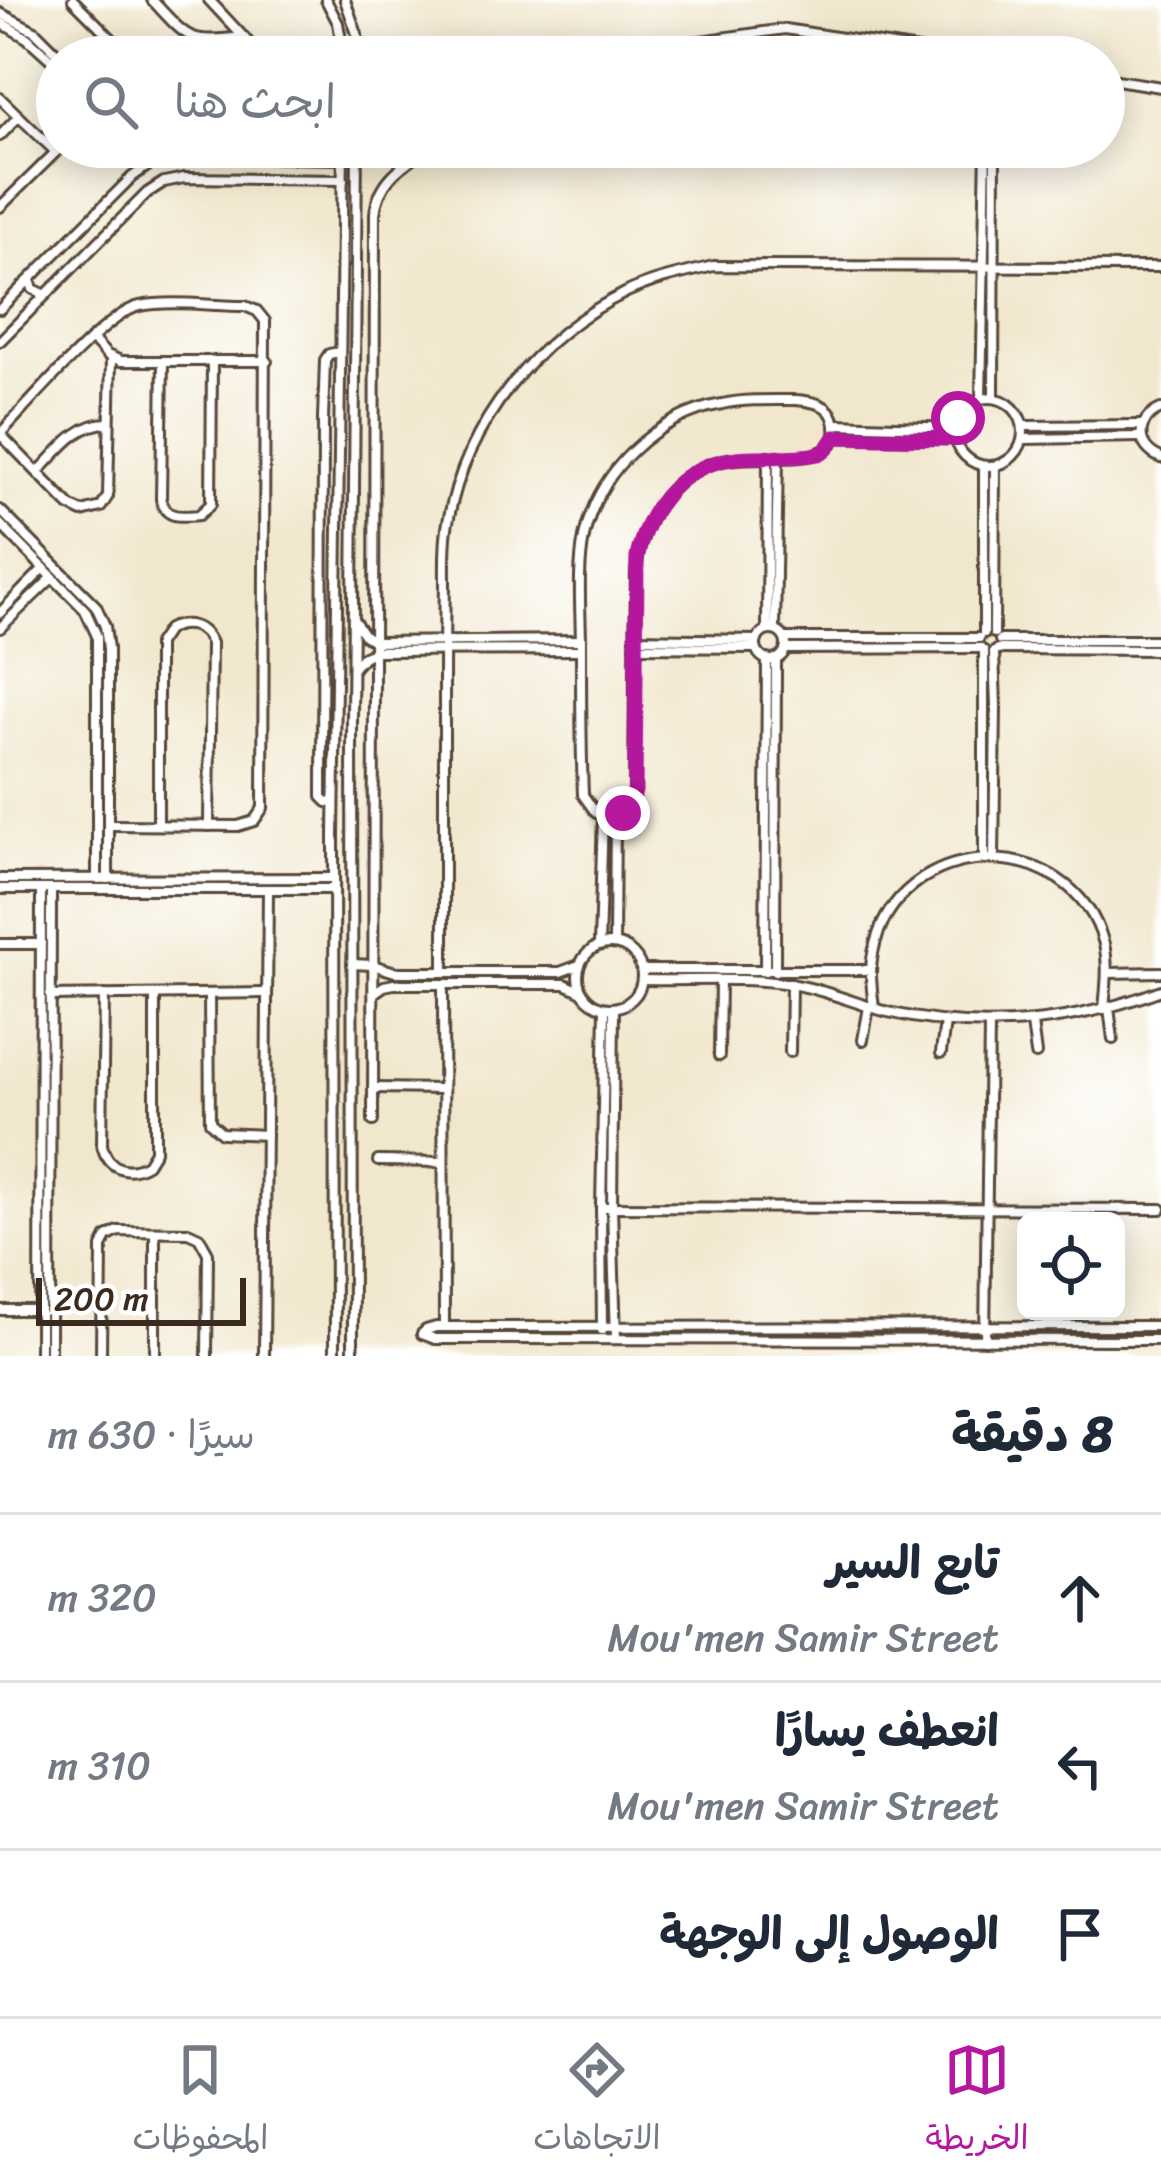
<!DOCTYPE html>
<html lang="ar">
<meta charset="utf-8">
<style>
:root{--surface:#fff;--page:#f2f2f3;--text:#1f2937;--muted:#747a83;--line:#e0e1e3;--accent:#b5179e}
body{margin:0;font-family:Sriracha,"Playpen Sans Arabic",sans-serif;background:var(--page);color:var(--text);direction:rtl}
.controls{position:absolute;right:36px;bottom:36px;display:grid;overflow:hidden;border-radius:18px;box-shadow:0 6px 30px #0003}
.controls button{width:108px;height:108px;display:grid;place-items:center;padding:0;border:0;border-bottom:3px solid var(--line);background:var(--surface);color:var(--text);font:60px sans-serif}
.scale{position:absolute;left:36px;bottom:30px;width:210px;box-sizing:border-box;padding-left:12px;border:6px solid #3b2a1e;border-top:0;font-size:33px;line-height:42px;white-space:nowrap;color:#3b2a1e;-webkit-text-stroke:9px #fff;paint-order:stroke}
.stop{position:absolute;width:36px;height:36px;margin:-27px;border:9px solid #b5179e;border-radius:50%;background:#fff}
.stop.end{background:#b5179e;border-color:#fff;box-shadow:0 3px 12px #0008}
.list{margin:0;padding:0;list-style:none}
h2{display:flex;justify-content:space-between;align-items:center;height:156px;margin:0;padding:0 48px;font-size:51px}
h2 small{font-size:39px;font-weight:400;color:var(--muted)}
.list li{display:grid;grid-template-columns:78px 1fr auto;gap:36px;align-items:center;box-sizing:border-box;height:168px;padding:0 48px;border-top:3px solid var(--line)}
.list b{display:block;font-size:45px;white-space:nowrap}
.list p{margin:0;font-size:39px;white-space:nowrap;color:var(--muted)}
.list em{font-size:39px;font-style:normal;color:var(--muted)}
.icon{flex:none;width:66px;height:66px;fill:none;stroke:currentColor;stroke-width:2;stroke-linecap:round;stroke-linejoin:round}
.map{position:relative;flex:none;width:1161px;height:1356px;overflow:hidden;direction:ltr}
.search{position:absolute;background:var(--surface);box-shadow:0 6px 30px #0003;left:36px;right:36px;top:36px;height:132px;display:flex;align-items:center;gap:30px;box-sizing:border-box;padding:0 42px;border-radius:66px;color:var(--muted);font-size:45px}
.sheet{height:660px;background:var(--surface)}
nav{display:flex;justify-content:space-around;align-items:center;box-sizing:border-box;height:168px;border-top:3px solid var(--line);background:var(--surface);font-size:33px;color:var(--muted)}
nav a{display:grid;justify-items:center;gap:6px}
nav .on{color:var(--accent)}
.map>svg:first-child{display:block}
</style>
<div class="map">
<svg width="1161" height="1356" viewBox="0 0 1161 1356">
<rect width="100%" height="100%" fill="#fff"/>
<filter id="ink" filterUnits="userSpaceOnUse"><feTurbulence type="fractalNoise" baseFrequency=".00833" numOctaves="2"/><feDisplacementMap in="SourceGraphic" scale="24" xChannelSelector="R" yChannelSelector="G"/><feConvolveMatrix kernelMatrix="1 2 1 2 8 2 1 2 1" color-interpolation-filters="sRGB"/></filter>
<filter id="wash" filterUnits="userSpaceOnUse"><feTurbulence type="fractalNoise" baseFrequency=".004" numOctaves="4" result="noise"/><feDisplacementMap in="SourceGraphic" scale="48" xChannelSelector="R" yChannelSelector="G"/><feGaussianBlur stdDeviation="2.7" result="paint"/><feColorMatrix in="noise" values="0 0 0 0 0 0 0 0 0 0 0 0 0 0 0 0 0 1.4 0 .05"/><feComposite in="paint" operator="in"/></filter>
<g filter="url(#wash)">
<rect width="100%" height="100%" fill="#f1e7cd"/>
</g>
<g filter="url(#ink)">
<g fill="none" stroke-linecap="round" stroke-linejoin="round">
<g stroke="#564638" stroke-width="14">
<g id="minor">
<polyline points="73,0 130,57"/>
<path d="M152,0C191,41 186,43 244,37"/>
<polyline points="209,0 262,57"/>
<polyline points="326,0 338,23 344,57"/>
<polyline points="345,0 357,34 359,57"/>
<polyline points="0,13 35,31 61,57"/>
<polyline points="0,22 27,38 57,65"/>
<polyline points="617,57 645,49 785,29 963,57"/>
<polyline points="1104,78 1161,87"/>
<polyline points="0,98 56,152"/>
<polyline points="0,136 19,116"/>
<polyline points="137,147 152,163"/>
<polyline points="151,147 163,159"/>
<polyline points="0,207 61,147"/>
<polyline points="30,280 33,289 46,295"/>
<polyline points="0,309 132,177 152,163 178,156 343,159"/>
<polyline points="92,339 107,355 121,361 267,361"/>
<polyline points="0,341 147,193 164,182 184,178 343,180"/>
<path d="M163,361L161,499C165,520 182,516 199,515L211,504L212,361"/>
<circle cx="989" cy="432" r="34"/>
<polyline points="981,398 986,147"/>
<polyline points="994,398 995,147"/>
<path d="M796,400C821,402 838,407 835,437C831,444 831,447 823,451C804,463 747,454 720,461C668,475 639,524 636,574L634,799L629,807L615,816L596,813L583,795C581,746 581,697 581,647C581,611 577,573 584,537C598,471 656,416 722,404C746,399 771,400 796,400Z"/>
<path d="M1161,409C1135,420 1135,447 1161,458"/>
<polyline points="836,424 955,428"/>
<polyline points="1023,426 1142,425"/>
<path d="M0,434C27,406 107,312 140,306C171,300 212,306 245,306L257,311L265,321L263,808L254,821L238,826L108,825"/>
<polyline points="0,434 70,506 82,512 101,507 108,496 111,358"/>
<polyline points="835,437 955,439"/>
<polyline points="1023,439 1141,437"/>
<path d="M38,472C58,452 78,422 109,423"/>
<polyline points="0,510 96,606 105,626 108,649 108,879"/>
<polyline points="0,524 85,610 97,636 97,879"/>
<polyline points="0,613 44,568"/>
<polyline points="353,619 364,635 375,642 581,640"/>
<polyline points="0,628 53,577"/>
<circle cx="771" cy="645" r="15"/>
<polyline points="767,630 768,456"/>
<polyline points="775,630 778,456"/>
<polyline points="984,633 984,466"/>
<polyline points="994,633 995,466"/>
<polyline points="635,638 757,640"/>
<polyline points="785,638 979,638"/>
<polyline points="1000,640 1161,640"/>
<polyline points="635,647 756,648"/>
<polyline points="786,649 980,648"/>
<polyline points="998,649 1161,650"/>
<polyline points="984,651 984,859"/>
<polyline points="994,652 996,706 994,859"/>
<polyline points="354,667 363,657 375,651 581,650"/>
<polyline points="334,803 327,802 322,797 323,419 325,360 329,354 339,352"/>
<path d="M158,825V644L168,629C185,621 203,624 211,643L209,826"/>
<polyline points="0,879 334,878"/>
<polyline points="0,889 334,889"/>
<circle cx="610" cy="976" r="32"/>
<polyline points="0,944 41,944"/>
<polyline points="614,944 615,816"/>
<polyline points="599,945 603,816"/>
<polyline points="352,964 373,965 395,972 560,972 579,965"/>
<polyline points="642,970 870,970"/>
<path d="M444,971C444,880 444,788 444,696C444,660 444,623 445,586C445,565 444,543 448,522C466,423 536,336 627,292C654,279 685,273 714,266L1161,267"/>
<polyline points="765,971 767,659"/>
<polyline points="775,971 776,659"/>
<polyline points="1108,973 1161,972"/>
<path d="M642,980C691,981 742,977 790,984C825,989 855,1004 888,1012C981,1034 1072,1024 1161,990"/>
<polyline points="443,984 444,1327"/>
<polyline points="374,993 384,986 394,984 565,984 582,992"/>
<polyline points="209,994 210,1122 222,1133 266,1135"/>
<path d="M104,995L102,1145C107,1168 127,1176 147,1164L155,1151V995"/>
<polyline points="50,996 267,993"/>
<polyline points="614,1008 612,1207 616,1339"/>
<path d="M874,1008C872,990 869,971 873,953C896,833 1072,826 1104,944C1109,966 1106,987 1104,1009"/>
<polyline points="1109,1008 1113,1039"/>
<polyline points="1032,1023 1036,1054"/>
<polyline points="863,1040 869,1007"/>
<polyline points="790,1052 791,984"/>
<polyline points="941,1053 945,1022"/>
<polyline points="719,1056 720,981"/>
<polyline points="373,1088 443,1089"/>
<path d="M373,1121L375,214C378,180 403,165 429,147"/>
<polyline points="378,1161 443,1162"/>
<polyline points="601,1207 1161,1209"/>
<polyline points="0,1310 40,1310"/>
<polyline points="602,1330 601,1207 605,1008"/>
<polyline points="422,1334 426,1330 436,1327 1161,1326"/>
<polyline points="422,1334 435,1339 1161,1340"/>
<polyline points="985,1340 989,1025"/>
<polyline points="40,1356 41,889"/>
<polyline points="50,1356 51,889"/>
<polyline points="101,1356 102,1247 107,1237 118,1231 188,1232 199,1237 208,1253 207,1356"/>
<polyline points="155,1356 155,1232"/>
<polyline points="264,1356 268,889"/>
<polyline points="335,1356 334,835 343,147"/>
<polyline points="353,1356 352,718 357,147"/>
</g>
</g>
<use href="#minor" stroke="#fff" stroke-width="8"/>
</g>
</g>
<g fill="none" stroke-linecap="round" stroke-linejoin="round" filter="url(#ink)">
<path stroke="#b5179e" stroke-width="15" d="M623,813L629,807L635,791L637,558C645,514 675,472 721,461C752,453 786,460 818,454L825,451L835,437L956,439L958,418"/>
</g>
</svg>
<div class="controls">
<button><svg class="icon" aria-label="locate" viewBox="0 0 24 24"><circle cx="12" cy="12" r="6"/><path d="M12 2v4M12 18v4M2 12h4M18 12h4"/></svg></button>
</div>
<div class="scale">200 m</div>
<div class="stop" style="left:958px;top:418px"></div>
<div class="stop end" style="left:623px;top:813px"></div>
<div class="search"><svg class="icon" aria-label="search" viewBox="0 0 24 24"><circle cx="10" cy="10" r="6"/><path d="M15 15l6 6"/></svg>ابحث هنا</div>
</div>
<section class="sheet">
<h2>8 دقيقة<small>سيرًا · 630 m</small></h2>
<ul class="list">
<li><svg class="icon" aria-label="ahead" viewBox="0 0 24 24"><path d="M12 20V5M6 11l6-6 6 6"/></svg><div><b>تابع السير</b><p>Mou'men Samir Street</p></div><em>320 m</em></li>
<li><svg class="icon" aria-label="left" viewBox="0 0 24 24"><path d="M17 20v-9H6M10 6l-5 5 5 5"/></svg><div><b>انعطف يسارًا</b><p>Mou'men Samir Street</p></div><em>310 m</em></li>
<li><svg class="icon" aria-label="arrive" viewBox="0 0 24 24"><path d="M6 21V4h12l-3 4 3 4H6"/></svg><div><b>الوصول إلى الوجهة</b></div></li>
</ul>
</section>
<nav>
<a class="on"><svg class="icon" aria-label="map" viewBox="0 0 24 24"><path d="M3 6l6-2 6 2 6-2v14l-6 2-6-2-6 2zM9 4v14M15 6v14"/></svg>الخريطة</a>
<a><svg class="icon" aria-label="directions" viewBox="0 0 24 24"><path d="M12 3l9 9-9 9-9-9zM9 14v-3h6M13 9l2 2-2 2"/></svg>الاتجاهات</a>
<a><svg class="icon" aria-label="saved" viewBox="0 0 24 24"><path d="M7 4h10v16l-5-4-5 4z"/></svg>المحفوظات</a>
</nav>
